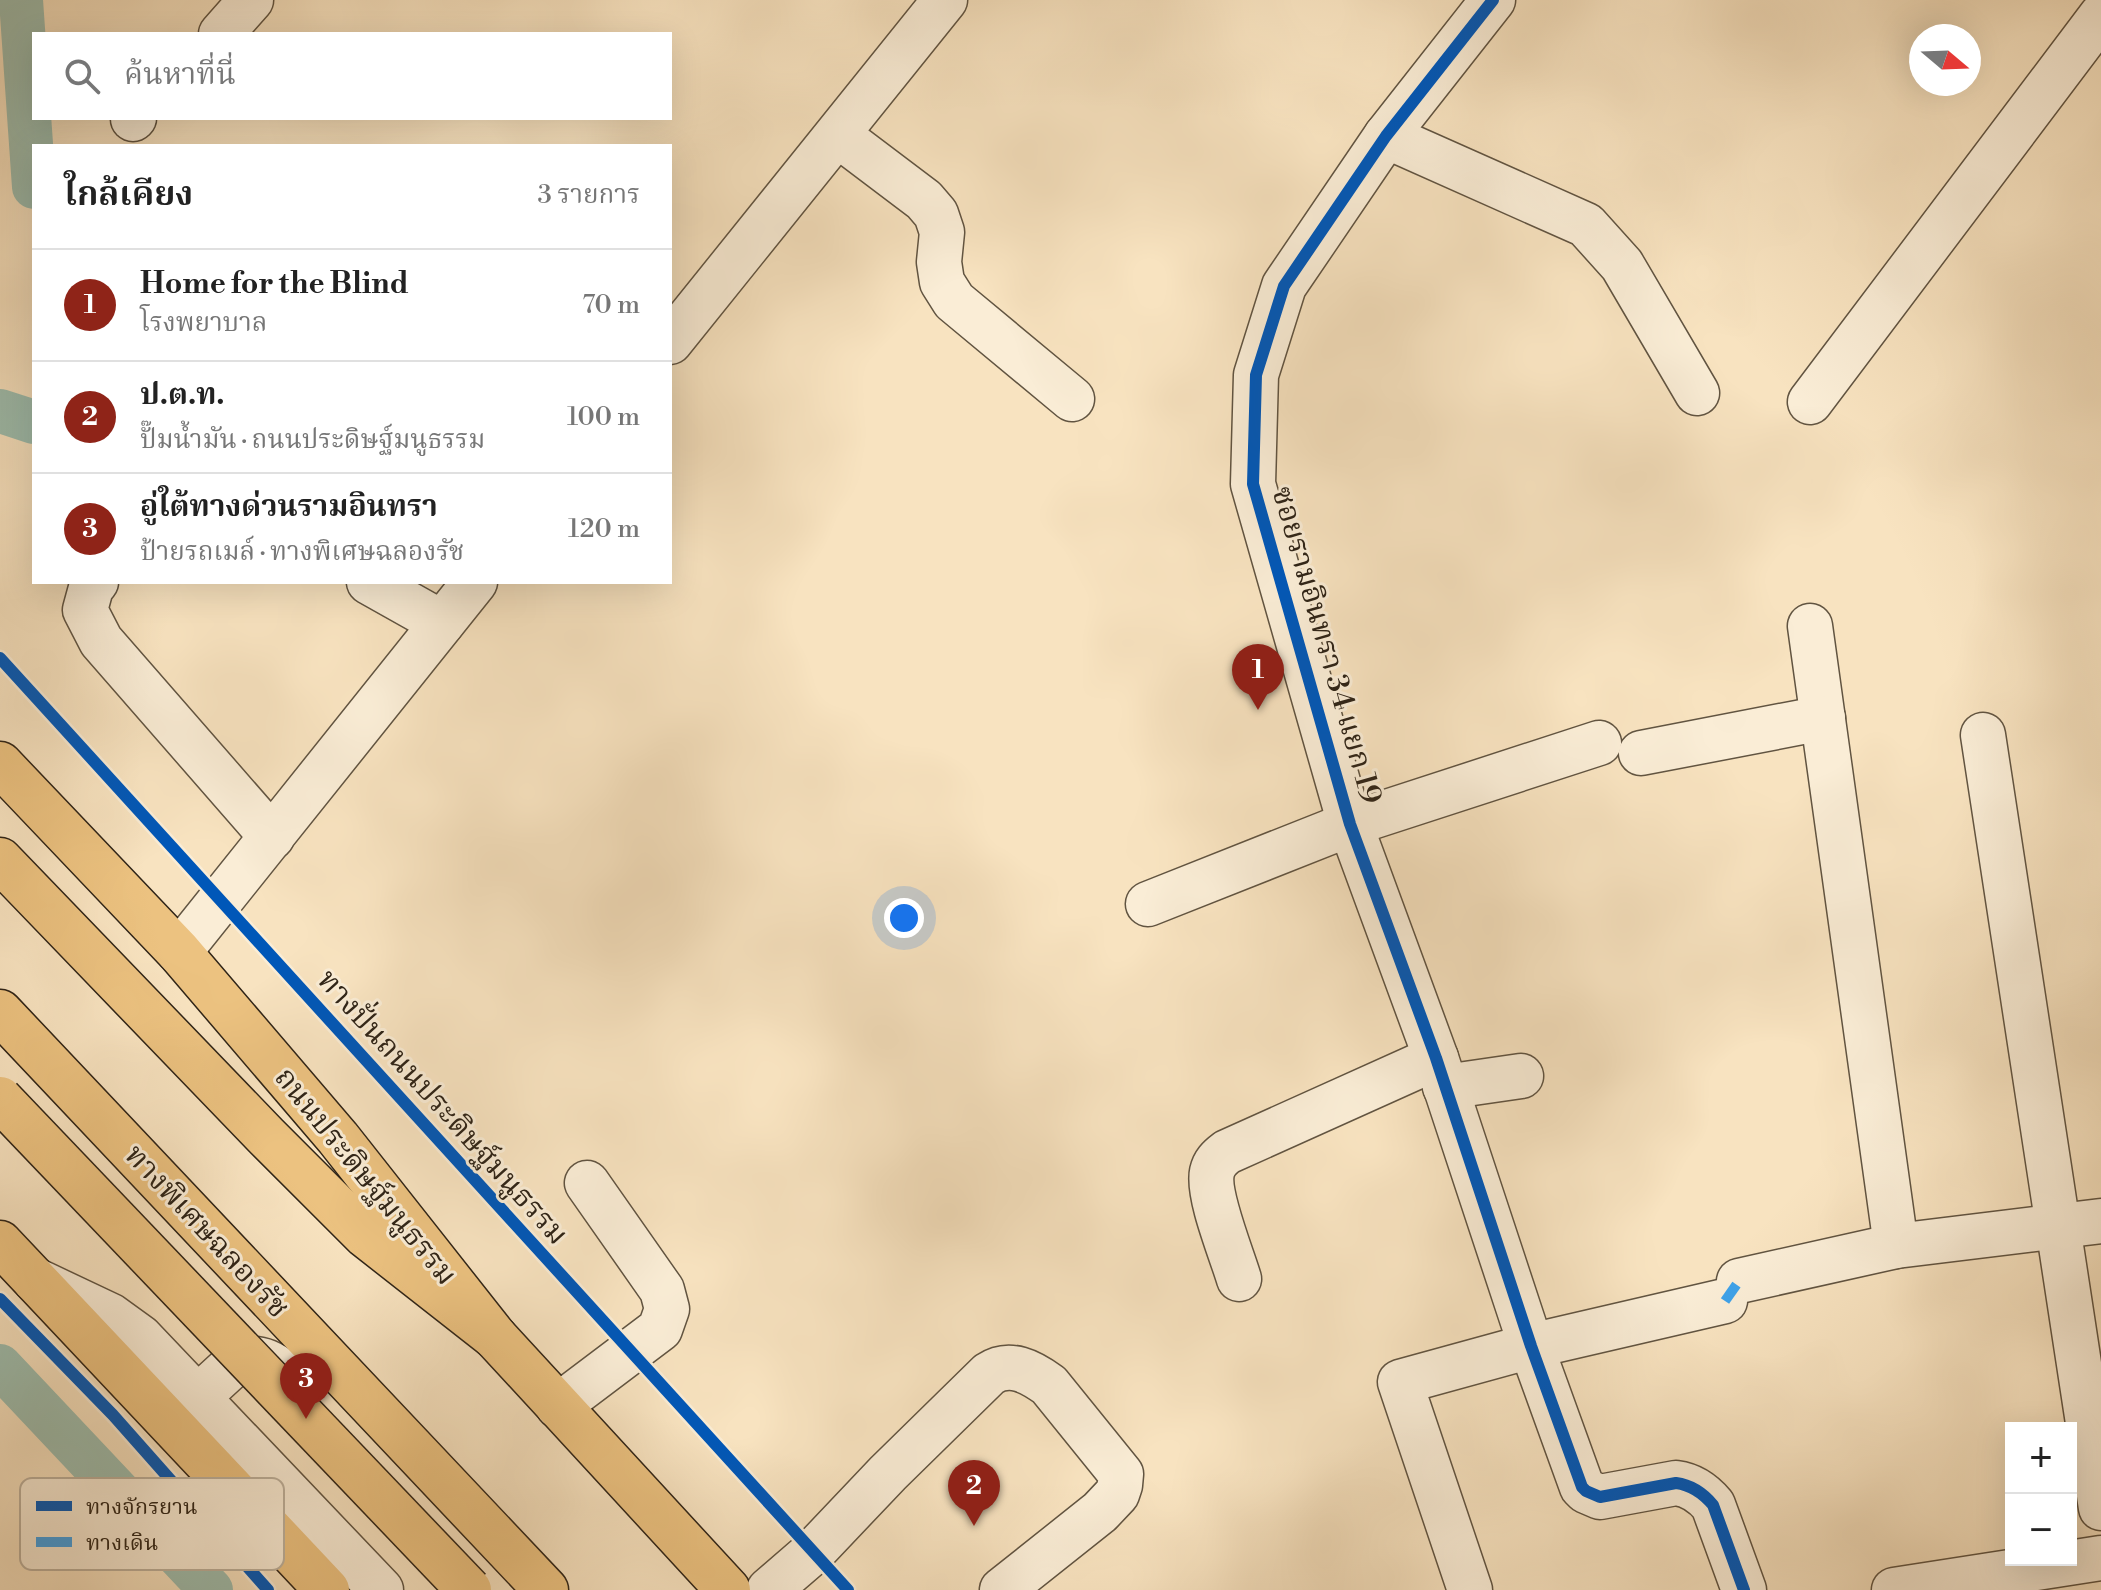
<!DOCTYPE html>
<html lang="th">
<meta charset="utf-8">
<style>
:root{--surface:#fff;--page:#f2f2f2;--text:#222;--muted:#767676;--line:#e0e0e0;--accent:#8f2418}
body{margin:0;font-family:"Libre Bodoni","Noto Serif Thai",serif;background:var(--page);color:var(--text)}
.controls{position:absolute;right:24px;bottom:24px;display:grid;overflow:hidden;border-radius:0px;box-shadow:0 8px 32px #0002}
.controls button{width:72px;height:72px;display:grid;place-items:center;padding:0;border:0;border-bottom:2px solid var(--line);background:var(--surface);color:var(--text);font:40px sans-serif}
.compass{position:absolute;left:1909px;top:24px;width:72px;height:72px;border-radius:50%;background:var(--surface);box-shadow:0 8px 32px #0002;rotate:109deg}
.you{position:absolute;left:904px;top:918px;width:28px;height:28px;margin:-20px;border:6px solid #fff;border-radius:50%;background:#1a73e8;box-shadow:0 0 0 12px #1a73e833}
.badge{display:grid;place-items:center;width:52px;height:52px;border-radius:50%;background:var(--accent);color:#fff;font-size:26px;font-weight:700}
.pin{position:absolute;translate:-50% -66px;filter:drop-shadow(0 2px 4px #0008)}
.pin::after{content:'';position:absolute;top:42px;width:28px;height:24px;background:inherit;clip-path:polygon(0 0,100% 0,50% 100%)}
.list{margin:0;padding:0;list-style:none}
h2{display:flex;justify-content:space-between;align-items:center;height:104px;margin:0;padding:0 32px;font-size:34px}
h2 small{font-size:26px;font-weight:400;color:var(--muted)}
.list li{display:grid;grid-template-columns:52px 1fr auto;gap:24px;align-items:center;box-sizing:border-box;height:112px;padding:0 32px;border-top:2px solid var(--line)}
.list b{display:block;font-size:30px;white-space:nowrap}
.list p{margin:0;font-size:26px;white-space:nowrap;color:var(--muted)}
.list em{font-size:26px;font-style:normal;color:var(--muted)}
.icon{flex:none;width:44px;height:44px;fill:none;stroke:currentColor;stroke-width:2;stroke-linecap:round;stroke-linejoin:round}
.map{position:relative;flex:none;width:2101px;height:1590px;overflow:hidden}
.search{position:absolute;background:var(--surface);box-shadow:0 8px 32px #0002;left:32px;top:32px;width:640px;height:88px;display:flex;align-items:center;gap:20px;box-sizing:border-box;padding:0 28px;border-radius:0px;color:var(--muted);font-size:30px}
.panel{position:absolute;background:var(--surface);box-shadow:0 8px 32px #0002;left:32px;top:144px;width:640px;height:440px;border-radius:0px}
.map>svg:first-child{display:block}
</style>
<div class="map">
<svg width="2101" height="1590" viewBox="0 0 2101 1590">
<rect width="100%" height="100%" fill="#f8e3c0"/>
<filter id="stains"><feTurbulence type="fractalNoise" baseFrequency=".0025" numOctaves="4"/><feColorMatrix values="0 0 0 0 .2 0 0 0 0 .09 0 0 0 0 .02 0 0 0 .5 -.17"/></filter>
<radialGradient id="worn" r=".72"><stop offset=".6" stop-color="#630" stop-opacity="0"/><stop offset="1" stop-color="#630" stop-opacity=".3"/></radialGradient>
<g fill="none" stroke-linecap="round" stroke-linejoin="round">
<g stroke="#9ebeaf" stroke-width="44">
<polyline points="21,0 34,187"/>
<polyline points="0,411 34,422"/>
<polyline points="0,1366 211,1590"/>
</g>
<g stroke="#615441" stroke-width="47">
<g id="minor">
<path d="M1493,0L1386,136L1284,286L1256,375L1253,484L1350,824L1436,1058L1531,1346L1582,1487L1586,1491L1600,1497L1676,1483C1691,1485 1703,1493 1713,1505L1744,1590"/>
<polyline points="221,34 251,0"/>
<polyline points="133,119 134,118"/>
<polyline points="838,135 924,200 936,214 942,232 939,262 942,282 954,301 1072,399"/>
<polyline points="1386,136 1586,225 1622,265 1697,393"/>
<polyline points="670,342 945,0"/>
<polyline points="1810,402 2101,16"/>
<polyline points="96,582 91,588 85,610 101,641 272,837"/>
<polyline points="369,582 442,623"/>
<polyline points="1810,626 1896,1246"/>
<polyline points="1983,735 2101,1508"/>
<polyline points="1641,753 1823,718"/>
<polyline points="1148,904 1350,824 1599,743"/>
<polyline points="179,952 475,582"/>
<polyline points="1445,1087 1521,1076"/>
<path d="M1239,1279C1232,1255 1207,1195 1212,1172C1214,1163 1219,1158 1227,1152L1436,1058"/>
<polyline points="35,1280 111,1316 140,1337 381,1590"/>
<polyline points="1739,1281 1896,1246 2101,1221"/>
<path d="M198,1397L235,1363C252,1356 267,1359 281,1371"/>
<polyline points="558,1406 660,1329 667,1309 662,1290 587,1183"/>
<path d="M769,1590L813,1552L888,1473L989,1374C1010,1360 1031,1372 1049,1385L1121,1474L1120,1485L1117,1494L1100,1512L1002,1590"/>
<polyline points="1470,1590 1400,1382 1531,1346 1725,1301"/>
<polyline points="1894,1590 2101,1558"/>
</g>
</g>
<g stroke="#2f2417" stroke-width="47">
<g id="major">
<polyline points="0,764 179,952 338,1138 495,1337 728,1590"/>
<polyline points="0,1243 327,1590"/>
</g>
</g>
<g stroke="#2f2417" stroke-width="47">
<g id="highway">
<polyline points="0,860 266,1136 365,1235 495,1337"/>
<polyline points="0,1012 546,1590"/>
</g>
</g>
<use href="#minor" stroke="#faedd6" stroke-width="44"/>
<use href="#major" stroke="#ecc280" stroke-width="44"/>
<use href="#highway" stroke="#ecc280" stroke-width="44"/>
<g stroke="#2f2417" stroke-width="47" stroke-linecap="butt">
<polyline id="highway-bridge" points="0,1099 469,1590"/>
</g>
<use href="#highway-bridge" stroke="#ecc280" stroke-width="44"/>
<polyline stroke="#3ea2ea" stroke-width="10" stroke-dasharray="20 10" stroke-linecap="butt" points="1725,1301 1739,1281"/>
<g stroke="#faedd6" stroke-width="17">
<g id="cycleway">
<path d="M1493,0L1386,136L1284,286L1256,375L1253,484L1350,824L1436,1058L1531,1346L1582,1487L1586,1491L1600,1497L1676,1483C1691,1485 1703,1493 1713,1505L1744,1590"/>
<polyline points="0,658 848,1590"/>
<polyline points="0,1299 113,1415 268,1590"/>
</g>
</g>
<use href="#cycleway" stroke="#0057b8" stroke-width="12"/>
</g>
<g text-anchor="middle" stroke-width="6" stroke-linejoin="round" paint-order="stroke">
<g font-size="30" fill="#2f2417" stroke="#faedd6">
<text transform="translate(1327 645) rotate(74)" y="10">ซอยรามอินทรา 34 แยก 19</text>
<text transform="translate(443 1107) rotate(48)" y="10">ทางปั่นถนนประดิษฐ์มนูธรรม</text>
<text transform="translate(366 1176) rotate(51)" y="10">ถนนประดิษฐ์มนูธรรม</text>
<text transform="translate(207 1231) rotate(47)" y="10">ทางพิเศษฉลองรัช</text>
</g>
</g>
<rect x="20" y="1478" width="264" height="92" rx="12" fill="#faedd6" stroke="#bdb19d" stroke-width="2"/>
<rect x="36" y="1501" width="36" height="10" fill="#0057b8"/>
<rect x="36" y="1537" width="36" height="10" fill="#3ea2ea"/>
<g font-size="22" fill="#2f2417">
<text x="86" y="1514">ทางจักรยาน</text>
<text x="86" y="1550">ทางเดิน</text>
</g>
<rect width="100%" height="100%" filter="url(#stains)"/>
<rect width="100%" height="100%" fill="url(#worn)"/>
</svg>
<div class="controls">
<button>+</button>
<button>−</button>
</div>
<svg class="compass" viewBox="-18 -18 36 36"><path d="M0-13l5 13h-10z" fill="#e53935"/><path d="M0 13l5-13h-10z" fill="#767676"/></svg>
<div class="you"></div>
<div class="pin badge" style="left:1258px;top:710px">1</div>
<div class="pin badge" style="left:974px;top:1526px">2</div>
<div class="pin badge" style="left:306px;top:1419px">3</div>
<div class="search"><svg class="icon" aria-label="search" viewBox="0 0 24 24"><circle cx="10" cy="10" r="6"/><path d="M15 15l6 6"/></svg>ค้นหาที่นี่</div>
<section class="panel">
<h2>ใกล้เคียง<small>3 รายการ</small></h2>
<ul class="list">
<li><span class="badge">1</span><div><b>Home for the Blind</b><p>โรงพยาบาล</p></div><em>70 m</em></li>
<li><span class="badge">2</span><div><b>ป.ต.ท.</b><p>ปั๊มน้ำมัน · ถนนประดิษฐ์มนูธรรม</p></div><em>100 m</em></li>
<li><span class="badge">3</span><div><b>อู่ใต้ทางด่วนรามอินทรา</b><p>ป้ายรถเมล์ · ทางพิเศษฉลองรัช</p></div><em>120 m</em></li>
</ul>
</section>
</div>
